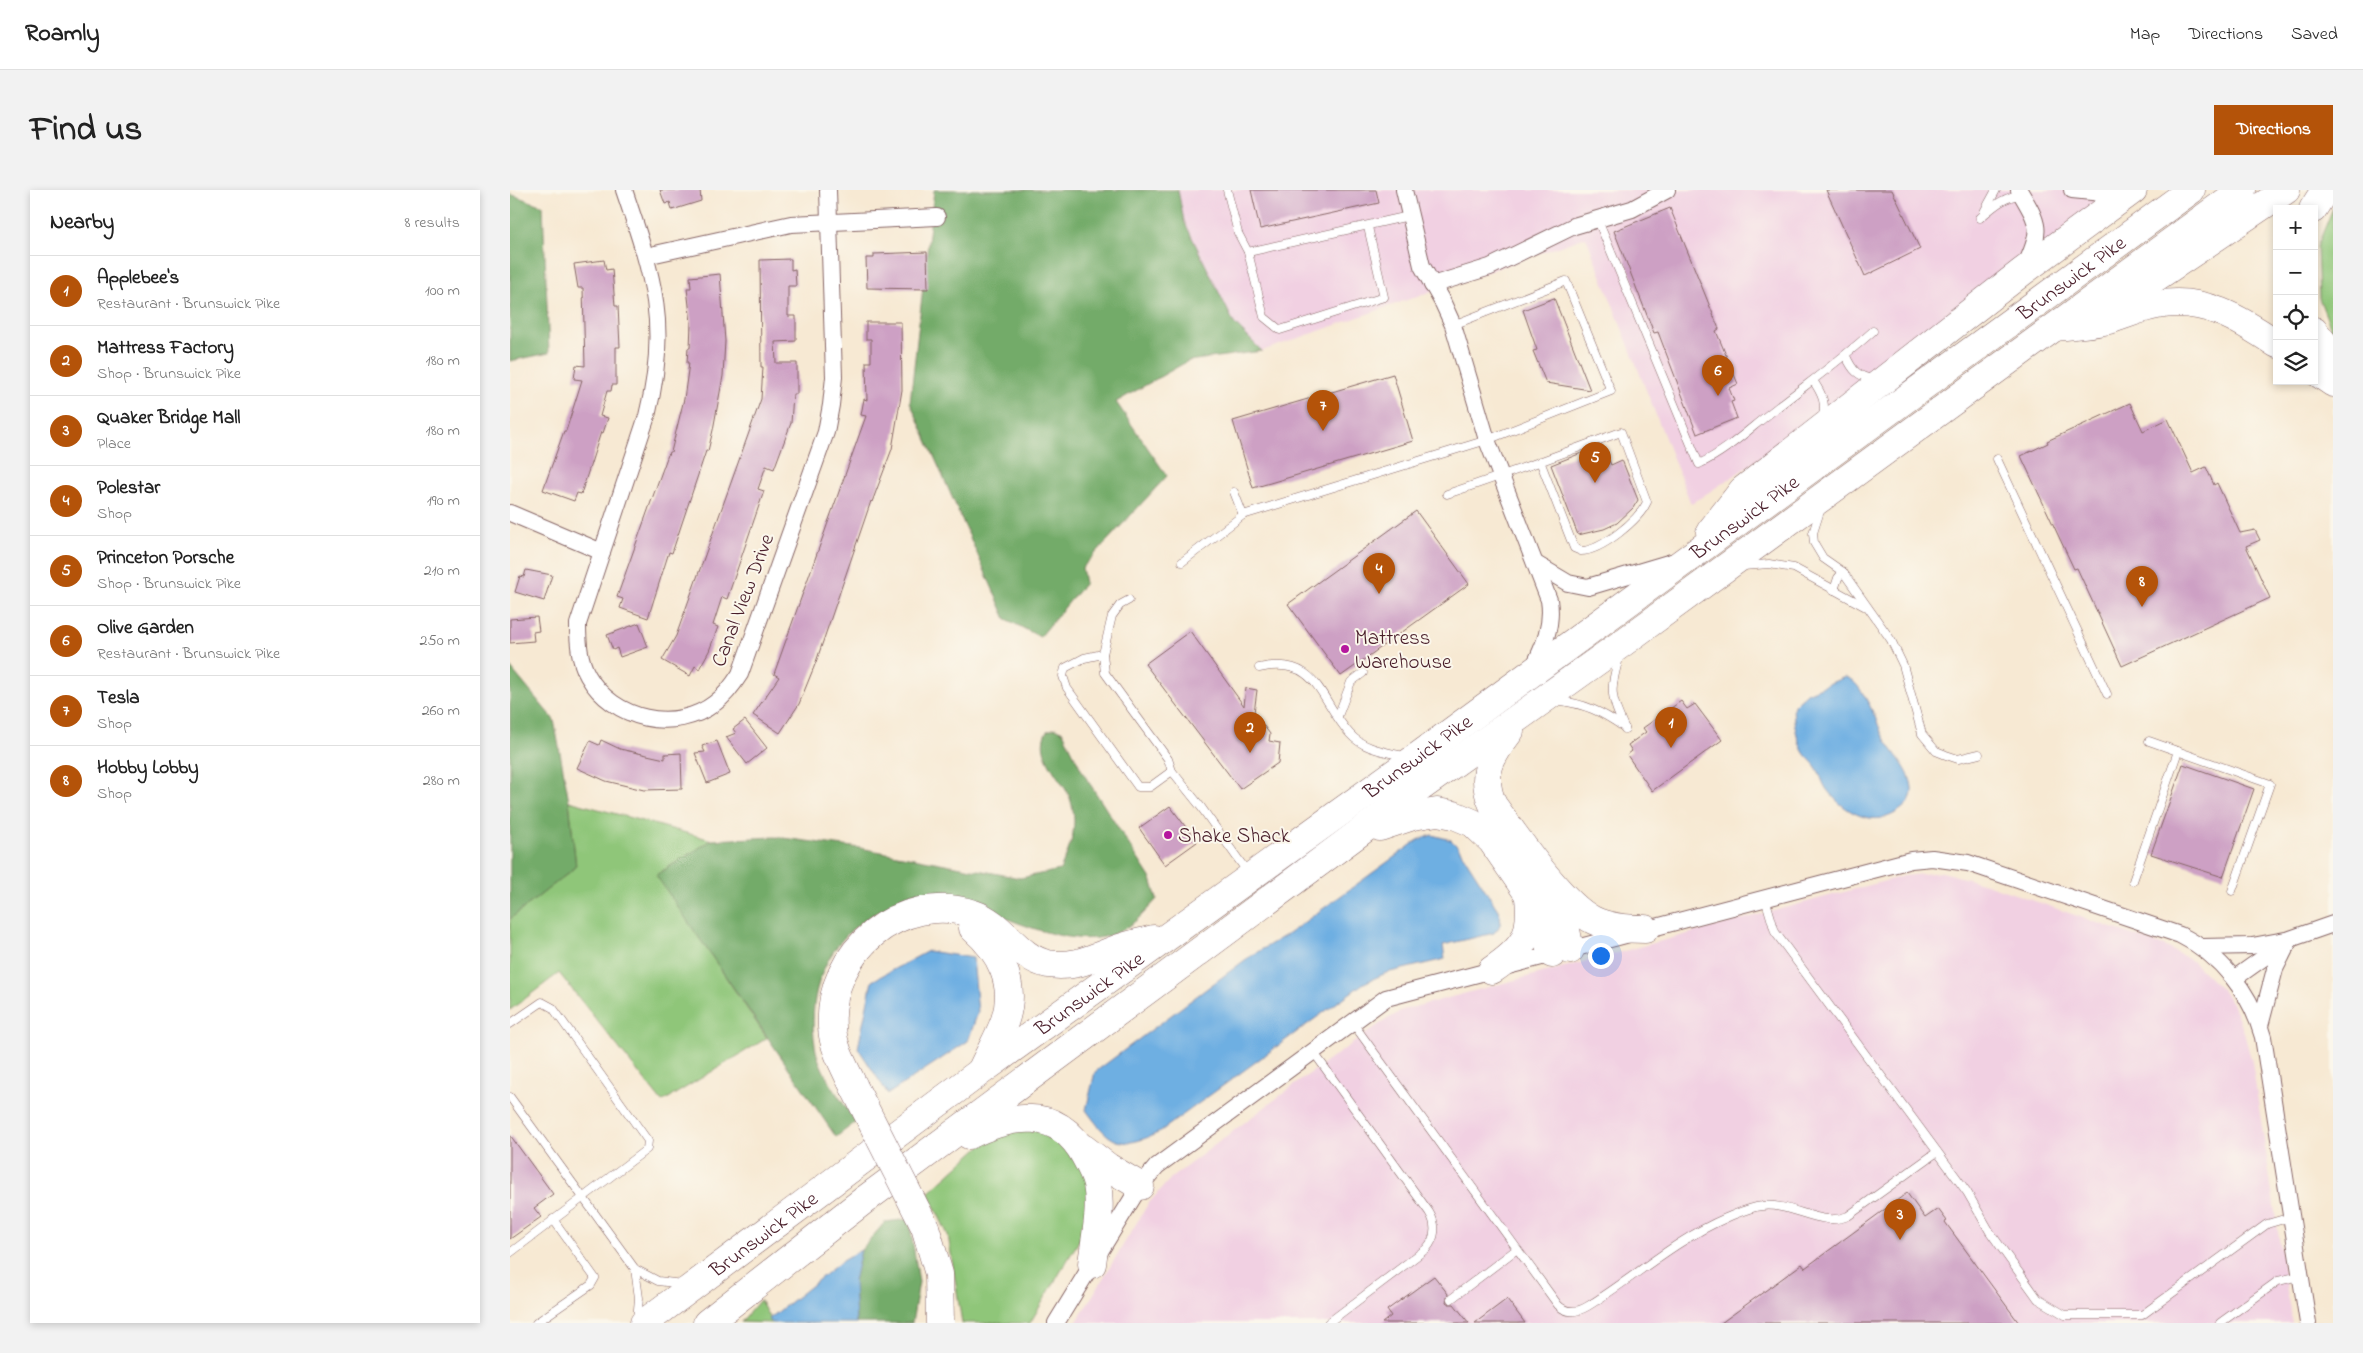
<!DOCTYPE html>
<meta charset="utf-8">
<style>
:root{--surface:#fff;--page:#f2f2f2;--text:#222;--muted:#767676;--line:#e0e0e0;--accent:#b45309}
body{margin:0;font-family:"Indie Flower",sans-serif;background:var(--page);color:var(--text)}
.controls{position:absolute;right:15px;top:15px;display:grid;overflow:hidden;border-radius:0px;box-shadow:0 2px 8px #0003}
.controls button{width:45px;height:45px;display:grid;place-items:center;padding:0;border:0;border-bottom:1px solid var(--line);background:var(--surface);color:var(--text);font:25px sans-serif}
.you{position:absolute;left:1090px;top:765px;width:18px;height:18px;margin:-12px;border:4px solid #fff;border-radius:50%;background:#1a73e8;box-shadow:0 0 0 8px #1a73e833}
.badge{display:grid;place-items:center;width:32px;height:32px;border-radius:50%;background:var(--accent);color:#fff;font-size:16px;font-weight:700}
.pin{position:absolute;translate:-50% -41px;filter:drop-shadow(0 1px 2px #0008)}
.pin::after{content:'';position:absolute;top:26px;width:18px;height:15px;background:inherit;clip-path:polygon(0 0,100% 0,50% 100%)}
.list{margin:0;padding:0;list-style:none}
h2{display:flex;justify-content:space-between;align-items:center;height:65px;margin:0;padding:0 20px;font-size:21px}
h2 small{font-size:16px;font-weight:400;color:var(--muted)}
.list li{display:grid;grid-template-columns:32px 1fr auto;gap:15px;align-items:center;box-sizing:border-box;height:70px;padding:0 20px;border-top:1px solid var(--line)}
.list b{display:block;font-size:19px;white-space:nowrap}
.list p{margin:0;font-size:16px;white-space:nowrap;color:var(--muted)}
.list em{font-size:16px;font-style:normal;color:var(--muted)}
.icon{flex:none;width:28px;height:28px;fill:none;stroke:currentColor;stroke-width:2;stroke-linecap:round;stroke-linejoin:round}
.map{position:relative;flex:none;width:1823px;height:1133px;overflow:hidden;border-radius:0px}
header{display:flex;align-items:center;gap:30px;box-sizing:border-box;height:70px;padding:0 25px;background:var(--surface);border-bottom:1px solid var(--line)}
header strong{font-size:24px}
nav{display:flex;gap:28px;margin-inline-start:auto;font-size:18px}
.intro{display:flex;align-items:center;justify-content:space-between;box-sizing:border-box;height:120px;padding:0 30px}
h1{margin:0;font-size:35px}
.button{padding:12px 22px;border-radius:0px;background:var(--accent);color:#fff;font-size:18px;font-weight:700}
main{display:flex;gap:30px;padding:0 30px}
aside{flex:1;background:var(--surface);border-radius:0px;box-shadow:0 2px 8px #0003}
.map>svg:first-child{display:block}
</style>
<header>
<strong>Roamly</strong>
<nav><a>Map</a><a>Directions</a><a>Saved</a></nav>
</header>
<div class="intro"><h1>Find us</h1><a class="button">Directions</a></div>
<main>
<aside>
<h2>Nearby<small>8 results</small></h2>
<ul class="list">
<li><span class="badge">1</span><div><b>Applebee's</b><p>Restaurant · Brunswick Pike</p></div><em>100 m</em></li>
<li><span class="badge">2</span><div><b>Mattress Factory</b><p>Shop · Brunswick Pike</p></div><em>180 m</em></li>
<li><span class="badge">3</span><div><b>Quaker Bridge Mall</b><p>Place</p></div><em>180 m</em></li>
<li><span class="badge">4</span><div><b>Polestar</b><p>Shop</p></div><em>190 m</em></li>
<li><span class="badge">5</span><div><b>Princeton Porsche</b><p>Shop · Brunswick Pike</p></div><em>210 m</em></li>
<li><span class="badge">6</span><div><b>Olive Garden</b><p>Restaurant · Brunswick Pike</p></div><em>250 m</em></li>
<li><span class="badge">7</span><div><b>Tesla</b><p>Shop</p></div><em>260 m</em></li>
<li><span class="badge">8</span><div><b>Hobby Lobby</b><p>Shop</p></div><em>280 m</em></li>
</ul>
</aside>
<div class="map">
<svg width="1823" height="1133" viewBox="0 0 1823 1133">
<rect width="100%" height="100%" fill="#fbf7ec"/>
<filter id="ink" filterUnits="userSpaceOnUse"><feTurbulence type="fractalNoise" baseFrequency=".02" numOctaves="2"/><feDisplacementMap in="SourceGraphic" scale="10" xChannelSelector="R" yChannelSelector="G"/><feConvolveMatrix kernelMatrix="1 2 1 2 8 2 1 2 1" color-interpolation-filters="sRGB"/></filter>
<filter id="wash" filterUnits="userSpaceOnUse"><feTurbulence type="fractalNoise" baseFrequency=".0096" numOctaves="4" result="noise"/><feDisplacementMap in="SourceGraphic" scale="20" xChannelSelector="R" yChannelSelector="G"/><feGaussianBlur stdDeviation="1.12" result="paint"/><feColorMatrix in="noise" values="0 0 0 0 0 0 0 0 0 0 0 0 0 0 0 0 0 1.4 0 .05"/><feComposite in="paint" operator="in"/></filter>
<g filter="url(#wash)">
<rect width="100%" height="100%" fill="#f7e9d3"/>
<g fill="#f1d0e2">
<polygon points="668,0 1606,0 1313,227 1181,314 1076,47 752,161 724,133 674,31"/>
<polygon points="1432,682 1476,694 1654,756 1681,770 1712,800 1722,813 1733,839 1742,872 1782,1133 566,1133 638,1014 661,988 795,887 874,831 893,820 1394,686"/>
</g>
<g fill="#8fc679" stroke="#6c7252">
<polygon points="1823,18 1823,144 1809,108 1807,57"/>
<polygon points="59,611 202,650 147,685 257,848 152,912 49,783 0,820 0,729 66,677"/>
<polygon points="529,936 580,982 576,1039 520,1133 452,1133 438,1045 418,1003 487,941"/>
<polygon points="250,1110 262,1133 231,1132"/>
</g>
<g fill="#73ab69" stroke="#5e654a">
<polygon points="424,0 668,0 674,31 724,133 752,161 678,171 606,212 657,286 572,378 575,393 530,447 496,429 400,212"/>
<polygon points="0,4 33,16 39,163 0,171"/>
<polygon points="0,477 44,530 59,611 66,677 0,729"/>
<path d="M546,538L553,542L573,583L641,689L647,709C636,721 624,735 609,742C564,764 491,725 447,708C358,699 291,765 305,855C308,880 332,911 346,932L326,947L146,685L202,650L265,647L350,658L510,688L550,680C557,664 564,649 564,631C564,624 562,614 560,608C552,588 523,563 537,541Z"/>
<polygon points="399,1029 409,1092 402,1133 346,1133 344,1091 351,1060 375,1032"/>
</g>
<g fill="#6eafe2" stroke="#5c6786">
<path d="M1335,487C1350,489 1366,528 1371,542C1379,560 1400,577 1402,598C1403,608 1397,615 1390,620C1365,639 1335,623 1318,601C1312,594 1311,584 1306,577C1303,572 1297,568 1294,563C1288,554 1281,525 1284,515L1297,503Z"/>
<path d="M922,645L941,650L948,657L988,720C992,730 992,735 984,743L933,755L935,769L876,783L854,793L648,943C609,961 600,953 576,920L585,882L739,767L778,744L908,650Z"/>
<polygon points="418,761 463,768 468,822 458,851 378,904 348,858 362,791"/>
<polygon points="351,1060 344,1091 346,1133 262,1133 259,1129 332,1071"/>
</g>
<g id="blocks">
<g fill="#cda0c4">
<polygon points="150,0 190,0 191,11 162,20 160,12 155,14"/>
<polygon points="741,0 866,0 869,13 750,39"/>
<polygon points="1316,0 1382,0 1410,59 1355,86"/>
<polygon points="1160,18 1209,139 1206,141 1228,194 1219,198 1224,211 1221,212 1227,228 1187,244 1148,142 1144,143 1104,41"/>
<polygon points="417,62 418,99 357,98 356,68 364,68 364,64"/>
<polygon points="281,69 281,80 285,79 286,96 278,96 278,126 286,126 286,151 265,152 266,173 287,173 287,204 283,204 281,233 264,279 256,276 248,299 254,301 217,409 212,407 203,435 208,437 199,461 189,479 185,476 180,486 152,470 166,446 251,209 253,177 251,177 250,70"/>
<polygon points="94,70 96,80 102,79 105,116 108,116 110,157 106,157 106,195 102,195 101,201 97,201 90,226 98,228 93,243 91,242 71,304 67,303 64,311 33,300 54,241 56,241 72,190 64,189 66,175 75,176 73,98 68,98 64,74"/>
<polygon points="210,84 215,151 213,186 203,240 198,261 196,261 162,363 159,362 138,428 110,418 113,409 107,407 147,295 159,262 161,262 174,209 179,173 177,173 178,158 180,158 181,133 177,98 181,98 180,87"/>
<polygon points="1044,108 1080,200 1036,193 1023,161 1027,160 1013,120"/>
<polygon points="356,132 391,132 392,200 382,259 362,312 361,311 306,472 289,514 270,543 243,525 269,487 264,484 356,226 351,225 354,209 357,210 356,172 361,172 361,149 356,149"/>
<polygon points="883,184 903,251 743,298 723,231"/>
<polygon points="1620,213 1633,241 1658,229 1683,283 1696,277 1704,295 1707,293 1730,343 1745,340 1750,350 1736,356 1760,408 1612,476 1567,378 1564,379 1511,266 1538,253 1537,251"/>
<polygon points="1092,255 1101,275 1112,270 1128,310 1123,318 1107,333 1094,339 1068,345 1041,275"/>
<polygon points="906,321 959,394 831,486 778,414"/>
<polygon points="16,380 42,385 34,411 5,402 10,386 14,387"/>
<polygon points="27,427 29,441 23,442 24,451 0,453 0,429"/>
<polygon points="129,433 138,457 110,467 107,458 103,460 97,445"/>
<polygon points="680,441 734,516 736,498 747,500 744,523 760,544 759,551 770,553 768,573 730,599 635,474"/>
<polygon points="1171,511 1177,519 1185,514 1212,550 1142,601 1117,565 1122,561 1118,555 1136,542 1133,538"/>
<polygon points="235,530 257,558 237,574 216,547 226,543 223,539"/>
<polygon points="91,550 110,559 155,569 155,564 171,563 172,599 134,600 96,591 67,578 80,551 89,555"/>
<polygon points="207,551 220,584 197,593 185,563 195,562 192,556"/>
<polygon points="1673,574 1744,599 1713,687 1641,664"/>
<polygon points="660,616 687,652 655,675 629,638"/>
<polygon points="0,945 43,1004 24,1018 31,1027 0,1049"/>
<polygon points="1397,1003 1415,1028 1428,1019 1437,1031 1435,1032 1509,1133 1211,1133 1292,1074 1295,1078"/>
<polygon points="924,1086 938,1104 936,1112 939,1114 944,1114 959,1133 872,1133 881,1126 877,1120"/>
<polygon points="997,1109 1015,1133 965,1133"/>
</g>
</g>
</g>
<g filter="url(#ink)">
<use href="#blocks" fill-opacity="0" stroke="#876666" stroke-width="1"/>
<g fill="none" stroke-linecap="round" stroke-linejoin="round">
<g stroke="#876666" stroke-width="9">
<g id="lane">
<polyline points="717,0 728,43 738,62 754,127 770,140 874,107 858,37"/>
<polyline points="1474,22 1486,0"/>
<path d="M1087,28L1189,274C1217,261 1239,239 1264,220C1297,194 1331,170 1363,141"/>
<path d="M1470,28C1483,17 1494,6 1512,5"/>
<polyline points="738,62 899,26"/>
<path d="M1336,166C1342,180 1348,187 1364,189"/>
<path d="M1304,192C1312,204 1317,214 1312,229"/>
<polyline points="1487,269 1597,504"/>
<polyline points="724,302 733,325 977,250 1101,201 1056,91 943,135"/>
<path d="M937,304C996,285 1053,263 1111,242L1137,312C1129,330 1091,361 1071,361L1064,358L1030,271"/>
<polyline points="1311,318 1303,343 1304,353 1313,368 1333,382 1381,450 1393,475 1412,544 1426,561 1436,565 1448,569 1469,564"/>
<polyline points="672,372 733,325"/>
<polyline points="1233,376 1259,374 1284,378 1354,416"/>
<polyline points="1324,400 1328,388 1333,382"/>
<polyline points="619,410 610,415 602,426 593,464 595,483 658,569 662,581 691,617 738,683"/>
<polyline points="593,464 574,468 555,478 553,486 557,498 628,597 640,597 662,581"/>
<path d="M1110,465C1099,501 1100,505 1115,539"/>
<path d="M749,478C809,465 809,510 840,544C854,560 878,562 897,567"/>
<path d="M1046,510C1075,514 1091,521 1115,538"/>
<polyline points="828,526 841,492 853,483"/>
<polyline points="1639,551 1760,594 1722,701"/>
<polyline points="1623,691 1668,561"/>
<polyline points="1255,708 1265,742 1457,1002 1480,1042 1528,1109 1555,1125 1632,1125 1757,1034 1781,1027"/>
<path d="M842,832L1048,1115C1057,1124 1068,1122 1078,1116C1125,1087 1165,1050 1216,1028C1228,1023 1240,1017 1252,1016C1281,1012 1311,1038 1338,1026L1427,962"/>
<polyline points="0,834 32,812 43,818 138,951 137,959 0,1063"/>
<path d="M802,860L919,1022C927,1035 926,1048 916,1059L818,1133"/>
<polyline points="0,907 125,1079 148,1091 172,1094"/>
<polyline points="125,1079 129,1108 127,1130"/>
<polyline points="941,1109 1007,1059"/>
<polyline points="26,1133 81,1095 85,1088 43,1029"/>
<polyline points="1710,1133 1768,1091 1790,1086"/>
</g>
</g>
<g stroke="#876666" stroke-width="18">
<g id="street">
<path d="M114,0C143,86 160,135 137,226L68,434C68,452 69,470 78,486C103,530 165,544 205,513C216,505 223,495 230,484L316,242L321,215L324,187L318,0"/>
<path d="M894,0L912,76L933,113L943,135L977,250L1039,410C1043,435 1034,456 1023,478"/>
<path d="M1509,0C1529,34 1533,39 1515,76"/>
<polyline points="1562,0 1592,3 1606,0"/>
<polyline points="136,66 281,34 427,27"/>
<polyline points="922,95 980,77 1064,36 1122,19 1157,0"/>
<polyline points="0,323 92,362"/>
<polyline points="1026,374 1058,393 1078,397 1162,372"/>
<polyline points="1691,757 1742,756 1775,750"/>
<polyline points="1725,788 1780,749 1823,734"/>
<polyline points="1750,836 1765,779 1779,751"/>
<path d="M546,1133L630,996L647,976L876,808L1401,670L1422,668L1458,673L1670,745C1711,765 1741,803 1753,847L1798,1133"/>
</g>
</g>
<g stroke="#876666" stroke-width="29">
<g id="highway">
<polyline points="1803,19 1815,0"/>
<polyline points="1605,115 1776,0"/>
<path d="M1546,137C1564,135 1583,134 1599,130C1615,125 1630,118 1647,115C1693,106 1730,129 1767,154"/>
<polyline points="1804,141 1823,165"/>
<polyline points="1804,180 1823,193"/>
<polyline points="1200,342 1233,300 1512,82 1623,0"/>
<path d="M1000,541C981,566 969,584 983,615C1005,645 1051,714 1083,730C1099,738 1117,739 1135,739"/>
<polyline points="870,637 903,626 927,622 944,625 963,633 982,651 1028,718 1042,764"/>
<polyline points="1043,699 1054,730 1060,760"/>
<path d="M463,738C490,761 507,794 495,830C489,847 479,863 472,879"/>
<path d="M982,780C1014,758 1023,746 1019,707"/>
<path d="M344,897C335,878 323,858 322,837C317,762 391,700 464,724C494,734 507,768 538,774C563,778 581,769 604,760C616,755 631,752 644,749"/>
<path d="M459,945C503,924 548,916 575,966C580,975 585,984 587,994C592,1020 585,1048 582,1074"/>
<polyline points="573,958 598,977 630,996"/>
<polyline points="415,1037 429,1084 430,1133"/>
<path id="s1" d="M134,1133L470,882L904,569L1681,0"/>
<polyline points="197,1133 353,1011 904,602 1114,452 1732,0"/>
</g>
</g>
<use href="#lane" stroke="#fff" stroke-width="8"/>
<use href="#street" stroke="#fff" stroke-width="16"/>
<use href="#highway" stroke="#fff" stroke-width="28"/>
<g stroke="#876666" stroke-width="29" stroke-linecap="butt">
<polyline id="highway-bridge" points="344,897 415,1037"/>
</g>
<use href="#highway-bridge" stroke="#fff" stroke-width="28"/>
</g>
</g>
<g fill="#b5179e" stroke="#fbf7ec" stroke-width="2">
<circle cx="835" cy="459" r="5"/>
<circle cx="658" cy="645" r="5"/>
</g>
<g text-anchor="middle" stroke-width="4" stroke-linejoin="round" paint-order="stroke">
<g font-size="21" fill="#4a1f2b" stroke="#fbf7ec">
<text dy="7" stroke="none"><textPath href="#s1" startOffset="1769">Brunswick Pike</textPath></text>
<text dy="7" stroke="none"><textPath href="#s1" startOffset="1364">Brunswick Pike</textPath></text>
<text transform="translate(232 410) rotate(-69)" y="7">Canal View Drive</text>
<text dy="7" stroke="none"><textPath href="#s1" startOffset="959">Brunswick Pike</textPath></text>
<text dy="7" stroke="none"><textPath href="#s1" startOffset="554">Brunswick Pike</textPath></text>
<text dy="7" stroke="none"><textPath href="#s1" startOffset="149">Brunswick Pike</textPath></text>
</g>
<g font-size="21" fill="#4a1f2b" stroke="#fbf7ec" text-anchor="start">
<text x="845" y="454">Mattress<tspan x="845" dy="24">Warehouse</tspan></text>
<text x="668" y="652">Shake Shack</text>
</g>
</g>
</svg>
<div class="controls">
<button>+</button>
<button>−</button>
<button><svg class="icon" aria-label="locate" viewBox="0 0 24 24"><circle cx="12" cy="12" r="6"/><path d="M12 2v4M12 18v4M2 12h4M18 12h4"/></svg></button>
<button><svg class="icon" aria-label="layers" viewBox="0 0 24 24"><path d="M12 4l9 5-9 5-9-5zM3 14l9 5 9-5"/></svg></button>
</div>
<div class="you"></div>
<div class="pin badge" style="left:1161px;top:558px">1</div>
<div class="pin badge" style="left:740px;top:563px">2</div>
<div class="pin badge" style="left:1390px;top:1050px">3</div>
<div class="pin badge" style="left:869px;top:404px">4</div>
<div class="pin badge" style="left:1085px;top:293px">5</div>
<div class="pin badge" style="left:1208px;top:206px">6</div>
<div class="pin badge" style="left:813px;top:241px">7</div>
<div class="pin badge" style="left:1632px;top:417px">8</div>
</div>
</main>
